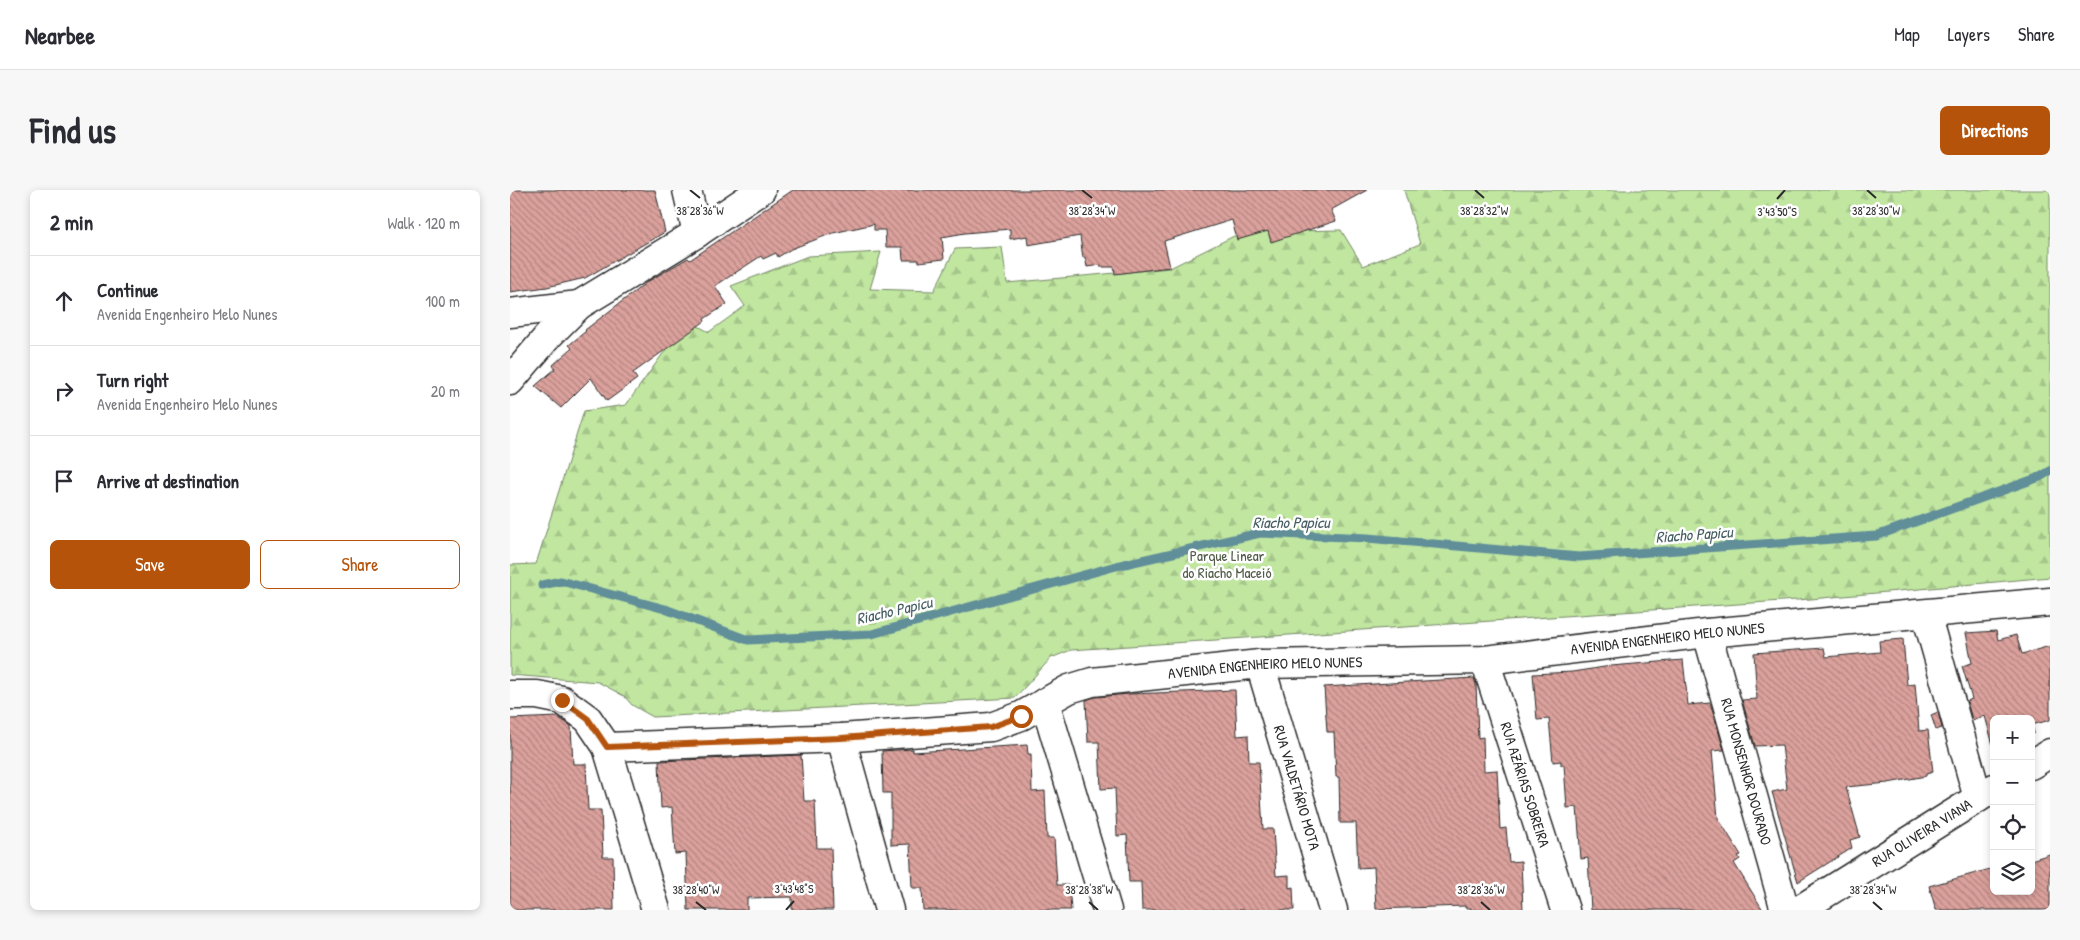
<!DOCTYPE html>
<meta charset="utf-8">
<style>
:root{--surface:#fff;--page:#f7f7f7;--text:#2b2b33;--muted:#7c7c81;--line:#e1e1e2;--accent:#b45309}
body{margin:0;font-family:"Patrick Hand",sans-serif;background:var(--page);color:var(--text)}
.controls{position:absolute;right:15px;bottom:15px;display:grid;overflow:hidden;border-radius:8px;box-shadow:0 2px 8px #0003}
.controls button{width:45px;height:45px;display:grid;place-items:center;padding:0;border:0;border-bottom:1px solid var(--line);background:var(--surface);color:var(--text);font:25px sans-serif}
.stop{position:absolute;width:15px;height:15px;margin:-11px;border:4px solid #b45309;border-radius:50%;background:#fff}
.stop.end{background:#b45309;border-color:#fff;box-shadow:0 1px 5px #0008}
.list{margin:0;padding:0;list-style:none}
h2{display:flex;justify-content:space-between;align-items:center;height:65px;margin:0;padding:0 20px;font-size:21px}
h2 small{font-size:16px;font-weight:400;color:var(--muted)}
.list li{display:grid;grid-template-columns:32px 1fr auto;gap:15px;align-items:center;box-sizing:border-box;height:90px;padding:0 20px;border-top:1px solid var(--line)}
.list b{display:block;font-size:19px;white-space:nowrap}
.list p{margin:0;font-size:16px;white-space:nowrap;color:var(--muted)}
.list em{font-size:16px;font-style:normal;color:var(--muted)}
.actions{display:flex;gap:10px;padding:15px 20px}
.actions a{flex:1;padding:11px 0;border:1px solid var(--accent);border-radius:8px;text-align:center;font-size:18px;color:var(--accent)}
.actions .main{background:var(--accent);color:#fff}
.icon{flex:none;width:28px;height:28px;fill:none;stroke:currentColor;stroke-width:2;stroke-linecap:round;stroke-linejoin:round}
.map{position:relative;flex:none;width:1540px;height:720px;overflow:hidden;border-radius:8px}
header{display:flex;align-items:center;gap:30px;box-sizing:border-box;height:70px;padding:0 25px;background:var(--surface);border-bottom:1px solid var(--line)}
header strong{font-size:24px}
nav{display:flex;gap:28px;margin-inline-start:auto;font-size:18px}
.intro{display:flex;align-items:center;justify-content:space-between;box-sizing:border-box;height:120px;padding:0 30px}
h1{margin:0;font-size:35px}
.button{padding:12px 22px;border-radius:8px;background:var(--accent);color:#fff;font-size:18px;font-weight:700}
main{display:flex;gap:30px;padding:0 30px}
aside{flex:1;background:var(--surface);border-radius:8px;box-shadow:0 2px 8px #0003}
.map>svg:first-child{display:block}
</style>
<header>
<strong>Nearbee</strong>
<nav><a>Map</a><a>Layers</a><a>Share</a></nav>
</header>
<div class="intro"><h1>Find us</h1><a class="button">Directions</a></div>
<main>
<aside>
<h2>2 min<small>Walk · 120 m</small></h2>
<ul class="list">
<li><svg class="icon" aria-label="ahead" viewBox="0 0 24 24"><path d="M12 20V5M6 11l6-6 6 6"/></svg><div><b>Continue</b><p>Avenida Engenheiro Melo Nunes</p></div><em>100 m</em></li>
<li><svg class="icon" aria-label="right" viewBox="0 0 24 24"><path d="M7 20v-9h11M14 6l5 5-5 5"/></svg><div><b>Turn right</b><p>Avenida Engenheiro Melo Nunes</p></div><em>20 m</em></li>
<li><svg class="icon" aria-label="arrive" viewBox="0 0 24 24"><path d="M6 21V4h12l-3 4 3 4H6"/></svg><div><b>Arrive at destination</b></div></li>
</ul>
<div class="actions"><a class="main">Save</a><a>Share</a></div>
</aside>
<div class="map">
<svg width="1540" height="720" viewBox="0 0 1540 720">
<defs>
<pattern id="forest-firs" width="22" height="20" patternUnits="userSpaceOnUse" patternTransform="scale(1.25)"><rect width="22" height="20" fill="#c0e6a0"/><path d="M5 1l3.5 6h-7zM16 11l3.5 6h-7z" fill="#a5c58a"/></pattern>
<pattern id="building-back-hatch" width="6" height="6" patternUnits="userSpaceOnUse" patternTransform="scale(1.25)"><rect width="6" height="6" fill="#dba19c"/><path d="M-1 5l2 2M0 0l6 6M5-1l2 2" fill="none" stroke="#b2837f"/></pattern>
</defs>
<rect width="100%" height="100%" fill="#fff"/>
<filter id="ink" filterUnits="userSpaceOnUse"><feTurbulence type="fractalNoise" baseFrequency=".02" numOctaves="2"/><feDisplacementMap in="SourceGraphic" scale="10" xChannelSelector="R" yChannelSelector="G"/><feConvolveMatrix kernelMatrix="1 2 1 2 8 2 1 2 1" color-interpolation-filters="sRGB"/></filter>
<g filter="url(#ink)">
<polygon fill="url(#forest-firs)" stroke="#768866" points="894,0 1540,0 1540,387 1301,409 561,460 541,468 505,508 143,527 122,515 114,506 88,492 0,485 0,375 26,374 74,221 116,215 177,130 199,142 235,116 221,96 298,66 371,62 360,99 424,101 445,59 492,57 497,93 660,78 732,42 831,40 853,76 910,54"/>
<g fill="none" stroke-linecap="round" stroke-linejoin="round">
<polyline stroke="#608e99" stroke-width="9" points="32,395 51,391 155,419 238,450 362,444 606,376 750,343 857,348 1069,367 1366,346 1530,287 1540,281"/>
</g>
<g fill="url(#building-back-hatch)" stroke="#2b2b2b">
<polygon points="0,0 145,0 155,42 75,88 37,97 0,102"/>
<polygon points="283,0 857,0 821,20 826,31 761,52 758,41 727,50 722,30 654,51 660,77 605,84 604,77 591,77 591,75 577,77 575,67 573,68 570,46 518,55 517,46 500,49 500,39 455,43 432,47 434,69 409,72 409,70 393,70 392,57 376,57 375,40 364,40 364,34 323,43 281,59 268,67 266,63 253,69 251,66 205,96 217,114 194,129 195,131 123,183 127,189 97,211 81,188 51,218 25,196 45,179 43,175 62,158 59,155 76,141 75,140 137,92 178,68 180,70"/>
<polygon points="1486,441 1488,450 1506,445 1512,464 1540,456 1540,530 1522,535 1524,543 1521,544 1521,529 1484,529 1483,555 1475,526 1462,530 1457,511 1462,509 1452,476 1462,473 1456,443"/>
<polygon points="1393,449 1397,495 1405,494 1409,541 1418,540 1423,582 1416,584 1416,586 1378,593 1336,597 1350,647 1340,650 1342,658 1288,692 1262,602 1277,599 1272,555 1245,556 1232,510 1247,509 1244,463 1314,458 1316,467 1370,462 1369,451"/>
<polygon points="1173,470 1178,515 1200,513 1214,560 1202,561 1208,628 1231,665 1228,666 1230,669 1224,673 1253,720 1081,720 1078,668 1071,669 1067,617 1057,618 1054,575 1051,575 1051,571 1043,572 1039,529 1027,530 1023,484 1062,482 1101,476"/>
<polygon points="964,488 966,494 968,548 973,547 974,581 987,580 990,639 996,638 999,672 1011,671 1013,720 961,720 961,718 955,718 955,716 866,719 864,677 848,678 846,633 830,633 829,587 826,587 824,542 817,542 814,497"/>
<polygon points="725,500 727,546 738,545 739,572 749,572 753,639 763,639 766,686 779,685 779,698 783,697 784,720 632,720 631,692 619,692 617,645 607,646 605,598 591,599 589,552 578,552 576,510 585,507 619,504"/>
<polygon points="1428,522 1432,538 1426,540 1421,525"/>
<polygon points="48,527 61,536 63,574 76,574 78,620 91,620 93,667 103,667 104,720 0,720 0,529"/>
<polygon points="517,555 518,564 521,564 522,602 535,601 537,648 544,648 547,695 559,695 561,720 413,720 412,698 402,698 400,654 381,655 381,603 373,603 372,561 403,559 403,562"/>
<polygon points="291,565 294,611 305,611 307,658 321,658 323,720 282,720 282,707 237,708 237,720 178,720 176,663 165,664 162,617 151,618 149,571"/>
<polygon points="1540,664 1540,720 1426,720 1419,696 1484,678 1484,701 1521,701 1521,670"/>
</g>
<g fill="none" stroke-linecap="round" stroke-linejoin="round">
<g stroke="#2b2b2b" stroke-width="31">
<g id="minor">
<polyline points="177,0 187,43"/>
<polyline points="0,123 69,115"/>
<polyline points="0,191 39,145 69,115 187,43 251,0"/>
<polyline points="1416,424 1468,608"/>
<path id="s1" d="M1197,443L1275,720"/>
<path id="s2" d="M975,470L1055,720"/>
<path id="s3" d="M750,474L823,720"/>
<path id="s4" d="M0,505H27L52,510L78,529L97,557L331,548L481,537L511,526L559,499L582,492L750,474L975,470L1197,443L1540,412"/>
<polyline points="535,512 597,720"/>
<polyline points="331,548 379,720"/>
<polyline points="97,557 146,720"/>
<polyline points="1521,575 1540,563"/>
<path id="s5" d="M1289,720L1484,598"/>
</g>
</g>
<use href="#minor" stroke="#fff" stroke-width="28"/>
</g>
</g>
<g fill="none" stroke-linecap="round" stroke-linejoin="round" filter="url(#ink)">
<polyline stroke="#b45309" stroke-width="6" points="52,510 78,529 97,557 331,548 481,537 511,526"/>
</g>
<path fill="none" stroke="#2b2b2b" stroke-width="2" d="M180,0L190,8M572,0L582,8M965,0L974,8M1357,0L1366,8M1267,9L1275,0M186,712L196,720M579,712L588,720M971,712L980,720M1363,712L1372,720M276,720L284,711"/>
<g text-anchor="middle" stroke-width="5" stroke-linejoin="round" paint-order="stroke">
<g font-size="15" fill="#505a48" stroke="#fff">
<text x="717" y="371">Parque Linear<tspan x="717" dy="17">do Riacho Maceió</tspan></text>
</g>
<g font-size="15" fill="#2b2b2b" stroke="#fff">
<text dy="5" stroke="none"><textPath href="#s4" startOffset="1192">AVENIDA ENGENHEIRO MELO NUNES</textPath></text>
<text dy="5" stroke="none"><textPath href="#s4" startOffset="788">AVENIDA ENGENHEIRO MELO NUNES</textPath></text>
<text dy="5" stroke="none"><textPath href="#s1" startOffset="144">RUA MONSENHOR DOURADO</textPath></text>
<text dy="5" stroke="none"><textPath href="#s2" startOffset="131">RUA AZÁRIAS SOBREIRA</textPath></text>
<text dy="5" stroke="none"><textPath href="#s3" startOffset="129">RUA VALDETÁRIO MOTA</textPath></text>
<text dy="5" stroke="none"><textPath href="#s5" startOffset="145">RUA OLIVEIRA VIANA</textPath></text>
</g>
<g font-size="16" font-style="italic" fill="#465d62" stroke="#fff">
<text x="781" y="338">Riacho Papicu</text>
<text transform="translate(1184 344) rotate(-4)" y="6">Riacho Papicu</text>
<text transform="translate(384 420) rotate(-13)" y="6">Riacho Papicu</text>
</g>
</g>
<g font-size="12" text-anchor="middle" fill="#2b2b2b" stroke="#fff" stroke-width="5" stroke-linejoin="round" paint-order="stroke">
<text x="190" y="25">38°28'36"W</text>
<text x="582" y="25">38°28'34"W</text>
<text x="974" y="25">38°28'32"W</text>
<text x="1366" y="25">38°28'30"W</text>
<text x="1267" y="26">3°43'50"S</text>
<text x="284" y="703">3°43'48"S</text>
<text x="186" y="704">38°28'40"W</text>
<text x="579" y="704">38°28'38"W</text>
<text x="971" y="704">38°28'36"W</text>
<text x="1363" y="704">38°28'34"W</text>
</g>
</svg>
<div class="controls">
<button>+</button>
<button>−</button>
<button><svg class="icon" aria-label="locate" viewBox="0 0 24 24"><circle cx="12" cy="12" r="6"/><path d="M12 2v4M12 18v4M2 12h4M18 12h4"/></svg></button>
<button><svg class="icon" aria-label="layers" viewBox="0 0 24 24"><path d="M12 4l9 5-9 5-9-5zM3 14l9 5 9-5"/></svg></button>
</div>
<div class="stop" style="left:511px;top:526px"></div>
<div class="stop end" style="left:52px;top:510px"></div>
</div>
</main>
